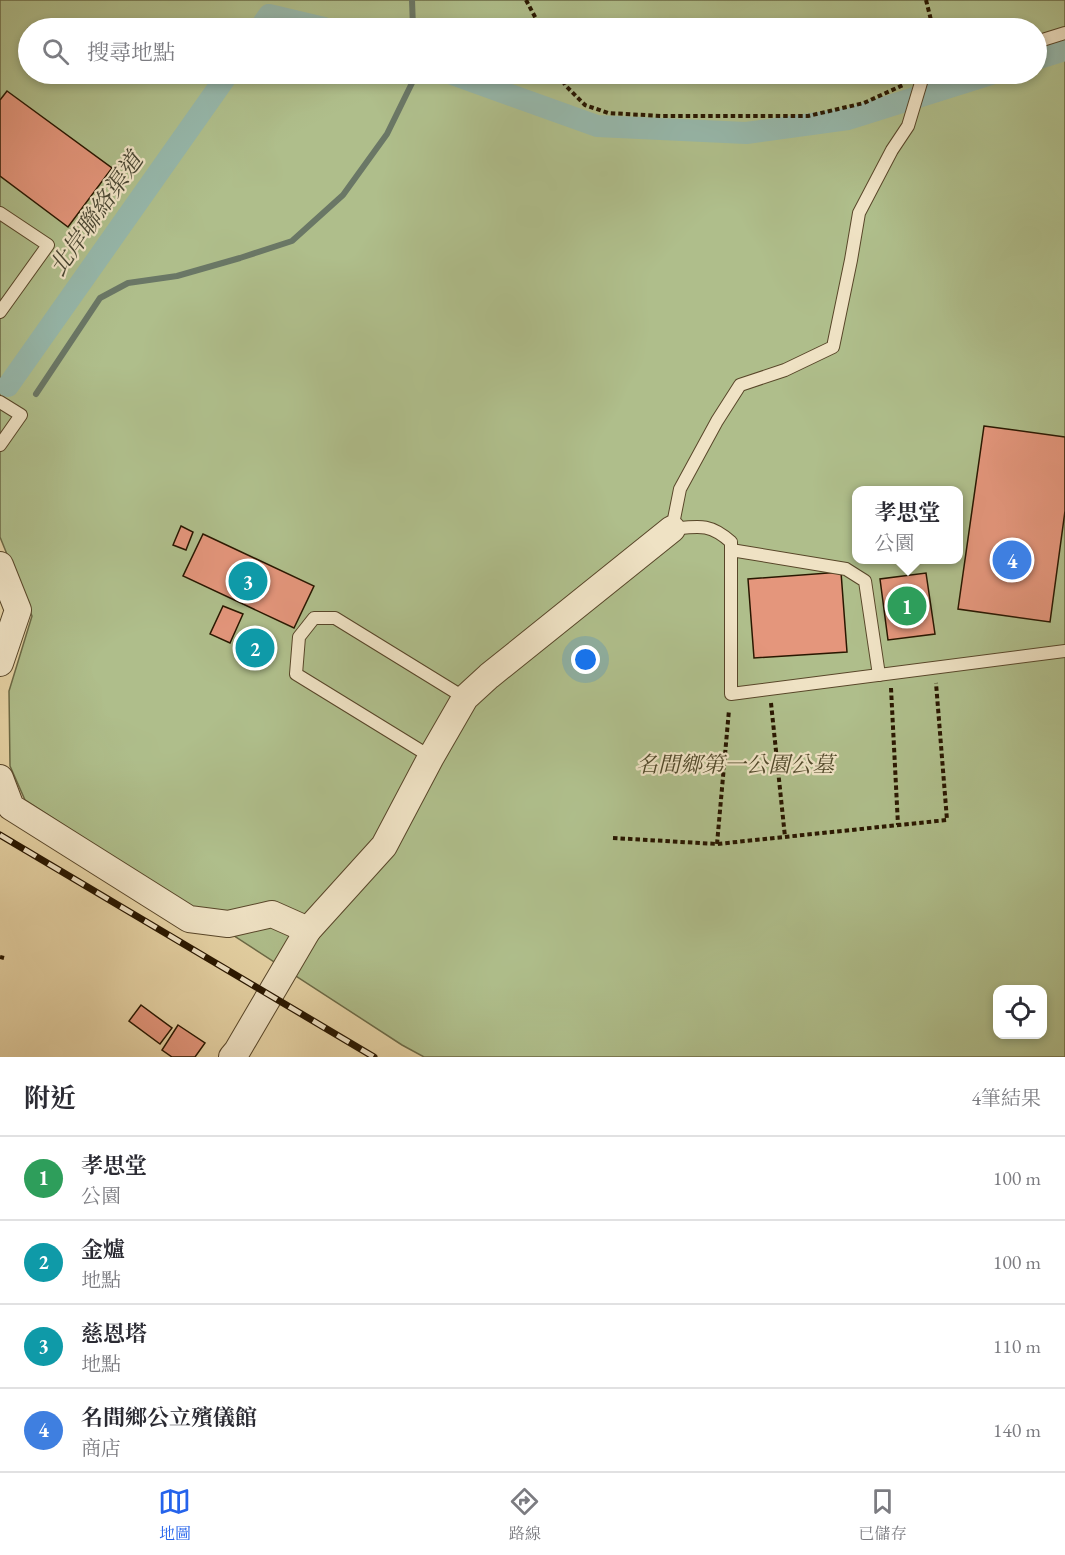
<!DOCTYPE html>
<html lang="zh-TW">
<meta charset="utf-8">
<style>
:root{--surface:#fff;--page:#f2f2f3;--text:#2b2b33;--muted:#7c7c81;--line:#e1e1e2;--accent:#2563eb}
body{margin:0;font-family:"EB Garamond","Noto Serif TC",serif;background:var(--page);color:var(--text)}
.controls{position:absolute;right:18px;bottom:18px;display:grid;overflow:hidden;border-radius:12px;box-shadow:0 3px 9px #0003}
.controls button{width:54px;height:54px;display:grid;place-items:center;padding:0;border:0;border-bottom:2px solid var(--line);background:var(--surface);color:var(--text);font:30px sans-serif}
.you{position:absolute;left:586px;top:660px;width:21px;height:21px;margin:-15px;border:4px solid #fff;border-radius:50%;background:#1a73e8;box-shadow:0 0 0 9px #1a73e833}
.badge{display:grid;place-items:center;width:39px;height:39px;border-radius:50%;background:var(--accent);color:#fff;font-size:20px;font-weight:700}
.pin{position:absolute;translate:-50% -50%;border:3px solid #fff;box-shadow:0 2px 6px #0006}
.popup{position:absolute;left:852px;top:486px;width:111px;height:78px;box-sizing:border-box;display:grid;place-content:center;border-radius:12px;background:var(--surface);filter:drop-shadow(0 2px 4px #0005);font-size:20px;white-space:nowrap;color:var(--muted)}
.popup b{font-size:22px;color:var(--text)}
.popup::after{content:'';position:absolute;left:50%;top:100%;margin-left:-12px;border:12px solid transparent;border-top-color:var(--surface)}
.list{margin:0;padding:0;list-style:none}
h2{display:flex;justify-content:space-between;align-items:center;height:78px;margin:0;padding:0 24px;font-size:26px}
h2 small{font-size:20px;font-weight:400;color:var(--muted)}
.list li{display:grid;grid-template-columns:39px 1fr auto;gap:18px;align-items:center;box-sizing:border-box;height:84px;padding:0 24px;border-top:2px solid var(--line)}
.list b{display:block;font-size:22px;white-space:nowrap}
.list p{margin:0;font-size:20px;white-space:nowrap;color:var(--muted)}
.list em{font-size:20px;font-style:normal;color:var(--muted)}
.icon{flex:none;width:33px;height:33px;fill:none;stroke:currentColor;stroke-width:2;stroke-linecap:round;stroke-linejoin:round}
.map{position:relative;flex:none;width:1065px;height:1057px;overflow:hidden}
.search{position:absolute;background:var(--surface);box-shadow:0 3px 9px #0003;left:18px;right:18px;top:18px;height:66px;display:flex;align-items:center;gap:15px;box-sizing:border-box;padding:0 21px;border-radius:33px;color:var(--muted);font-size:22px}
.sheet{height:414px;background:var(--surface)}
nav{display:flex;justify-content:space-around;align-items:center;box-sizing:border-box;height:84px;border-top:2px solid var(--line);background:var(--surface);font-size:16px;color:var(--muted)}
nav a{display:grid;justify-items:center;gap:3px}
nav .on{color:var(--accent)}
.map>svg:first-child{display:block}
</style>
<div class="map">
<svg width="1065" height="1057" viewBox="0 0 1065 1057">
<rect width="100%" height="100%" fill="#e6d3a5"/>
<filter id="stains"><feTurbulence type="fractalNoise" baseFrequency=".00333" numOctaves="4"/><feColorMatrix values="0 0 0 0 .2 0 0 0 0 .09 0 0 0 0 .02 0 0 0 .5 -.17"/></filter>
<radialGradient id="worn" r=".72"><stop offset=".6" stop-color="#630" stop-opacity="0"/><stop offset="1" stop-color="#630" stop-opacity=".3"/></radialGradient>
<path fill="#afbe8b" stroke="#6c6a46" stroke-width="1.5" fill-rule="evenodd" d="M0,0H1065V1057H424L402,1045L25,800L10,766L9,691L32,616L0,537ZM28,28H1036V74H28ZM856,490H958V560H856ZM998,990H1042V1034H998Z"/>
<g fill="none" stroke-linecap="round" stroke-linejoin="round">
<g stroke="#6a7766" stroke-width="6">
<polyline points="412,0 413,28"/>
<polyline points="36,394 100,298 128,283 177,276 240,258 292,241 343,195 387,134 412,83 412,74"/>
</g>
<g stroke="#96b7aa" stroke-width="22">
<polyline points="260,28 269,15 324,28"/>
<polyline points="1036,59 1065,50"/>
<polyline points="452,74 597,126 746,133 848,119 991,74"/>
<polyline points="8,386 228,74"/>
</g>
</g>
<g fill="#e4967c" stroke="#291700" stroke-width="1.5">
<polygon points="7,91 112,168 68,227 0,176 0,100"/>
<polygon points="984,426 1065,437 1065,511 1050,622 958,609"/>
<polygon points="181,526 193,532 186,550 173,545"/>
<polygon points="203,534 314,586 294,628 183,576"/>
<polygon points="841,572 847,652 754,658 748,579"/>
<polygon points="926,573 935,634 888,640 880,579"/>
<polygon points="223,606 243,614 230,643 210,634"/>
<circle cx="255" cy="648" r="6"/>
<polygon points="141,1005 172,1028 160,1044 129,1021"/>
<polygon points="178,1025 205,1043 195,1057 172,1057 162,1050"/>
</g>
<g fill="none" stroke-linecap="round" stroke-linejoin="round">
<g stroke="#584629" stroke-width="14">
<g id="lane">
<polyline points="1036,42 1065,33"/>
<path d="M933,74L923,76L908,126L892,150L859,213L851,260L833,347L785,370L740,385L717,421L680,489L672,529C699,526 710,523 731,542V694L1065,651"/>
<polyline points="0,213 48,245 0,312"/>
<polyline points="0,402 21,415 0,445"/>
<polyline points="731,550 846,569 865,581 879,675"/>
<polyline points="431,757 296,674 299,637 314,618 335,618 465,698"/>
</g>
</g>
<g stroke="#584629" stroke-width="28">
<g id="street">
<polyline points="0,565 18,610 0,663"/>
<polyline points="0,778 11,807 189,919 228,924 272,914 308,930"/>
<polyline points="232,1057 237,1051 308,930 384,846 431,757 465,698 489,676 672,529"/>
</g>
</g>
<g stroke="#291700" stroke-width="4" stroke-dasharray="4.5 3" stroke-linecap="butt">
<polyline points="526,0 541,28"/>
<polyline points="926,0 933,28"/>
<polyline points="560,74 565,85 585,105 608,113 661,116 808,116 864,103 903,85"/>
<polyline points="891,688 898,825"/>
<polyline points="771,703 785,837"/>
<polyline points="613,838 717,844 947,820 936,683"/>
<polyline points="717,844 729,710"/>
<polyline points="0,957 4,958"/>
</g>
<use href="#lane" stroke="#efe2c4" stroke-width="12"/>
<use href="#street" stroke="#efe2c4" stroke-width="26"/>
<g stroke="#291700" stroke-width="7">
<polyline id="rail" points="0,835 374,1057"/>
</g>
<use href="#rail" stroke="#efe2c4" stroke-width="4.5" stroke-dasharray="14" stroke-linecap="butt"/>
</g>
<g text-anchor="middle" stroke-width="4.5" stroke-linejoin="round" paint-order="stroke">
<g font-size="22" font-style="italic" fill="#51492a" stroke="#efe2c4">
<text x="735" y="772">名間鄉第一公園公墓</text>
</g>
<g font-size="24" font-style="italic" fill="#4a4733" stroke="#efe2c4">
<text transform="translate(96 214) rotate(-55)" y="8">北岸聯絡渠道</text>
</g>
</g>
<rect width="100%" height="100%" filter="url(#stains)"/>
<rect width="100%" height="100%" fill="url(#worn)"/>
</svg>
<div class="controls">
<button><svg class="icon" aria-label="locate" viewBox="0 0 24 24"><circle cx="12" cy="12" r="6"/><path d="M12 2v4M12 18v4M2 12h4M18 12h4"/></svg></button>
</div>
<div class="you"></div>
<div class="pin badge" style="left:907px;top:606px;background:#2e9e5b">1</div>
<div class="popup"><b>孝思堂</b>公園</div>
<div class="pin badge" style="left:255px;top:648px;background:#0f9aa8">2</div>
<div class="pin badge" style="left:248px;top:581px;background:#0f9aa8">3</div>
<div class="pin badge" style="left:1012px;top:560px;background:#3f7fe0">4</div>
<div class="search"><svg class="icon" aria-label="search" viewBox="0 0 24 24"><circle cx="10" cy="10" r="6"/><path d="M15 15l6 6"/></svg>搜尋地點</div>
</div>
<section class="sheet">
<h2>附近<small>4筆結果</small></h2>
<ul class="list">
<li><span class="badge" style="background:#2e9e5b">1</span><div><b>孝思堂</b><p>公園</p></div><em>100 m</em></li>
<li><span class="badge" style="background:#0f9aa8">2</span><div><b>金爐</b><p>地點</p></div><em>100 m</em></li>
<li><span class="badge" style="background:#0f9aa8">3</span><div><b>慈恩塔</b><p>地點</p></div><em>110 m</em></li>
<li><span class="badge" style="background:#3f7fe0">4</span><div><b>名間鄉公立殯儀館</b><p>商店</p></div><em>140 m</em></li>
</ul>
</section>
<nav>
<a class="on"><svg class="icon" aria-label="map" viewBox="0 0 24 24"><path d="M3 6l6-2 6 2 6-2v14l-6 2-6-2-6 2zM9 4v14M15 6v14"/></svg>地圖</a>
<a><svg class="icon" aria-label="directions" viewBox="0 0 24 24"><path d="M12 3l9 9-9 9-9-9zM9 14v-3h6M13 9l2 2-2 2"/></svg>路線</a>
<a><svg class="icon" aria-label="saved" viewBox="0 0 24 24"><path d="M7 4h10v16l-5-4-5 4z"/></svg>已儲存</a>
</nav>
